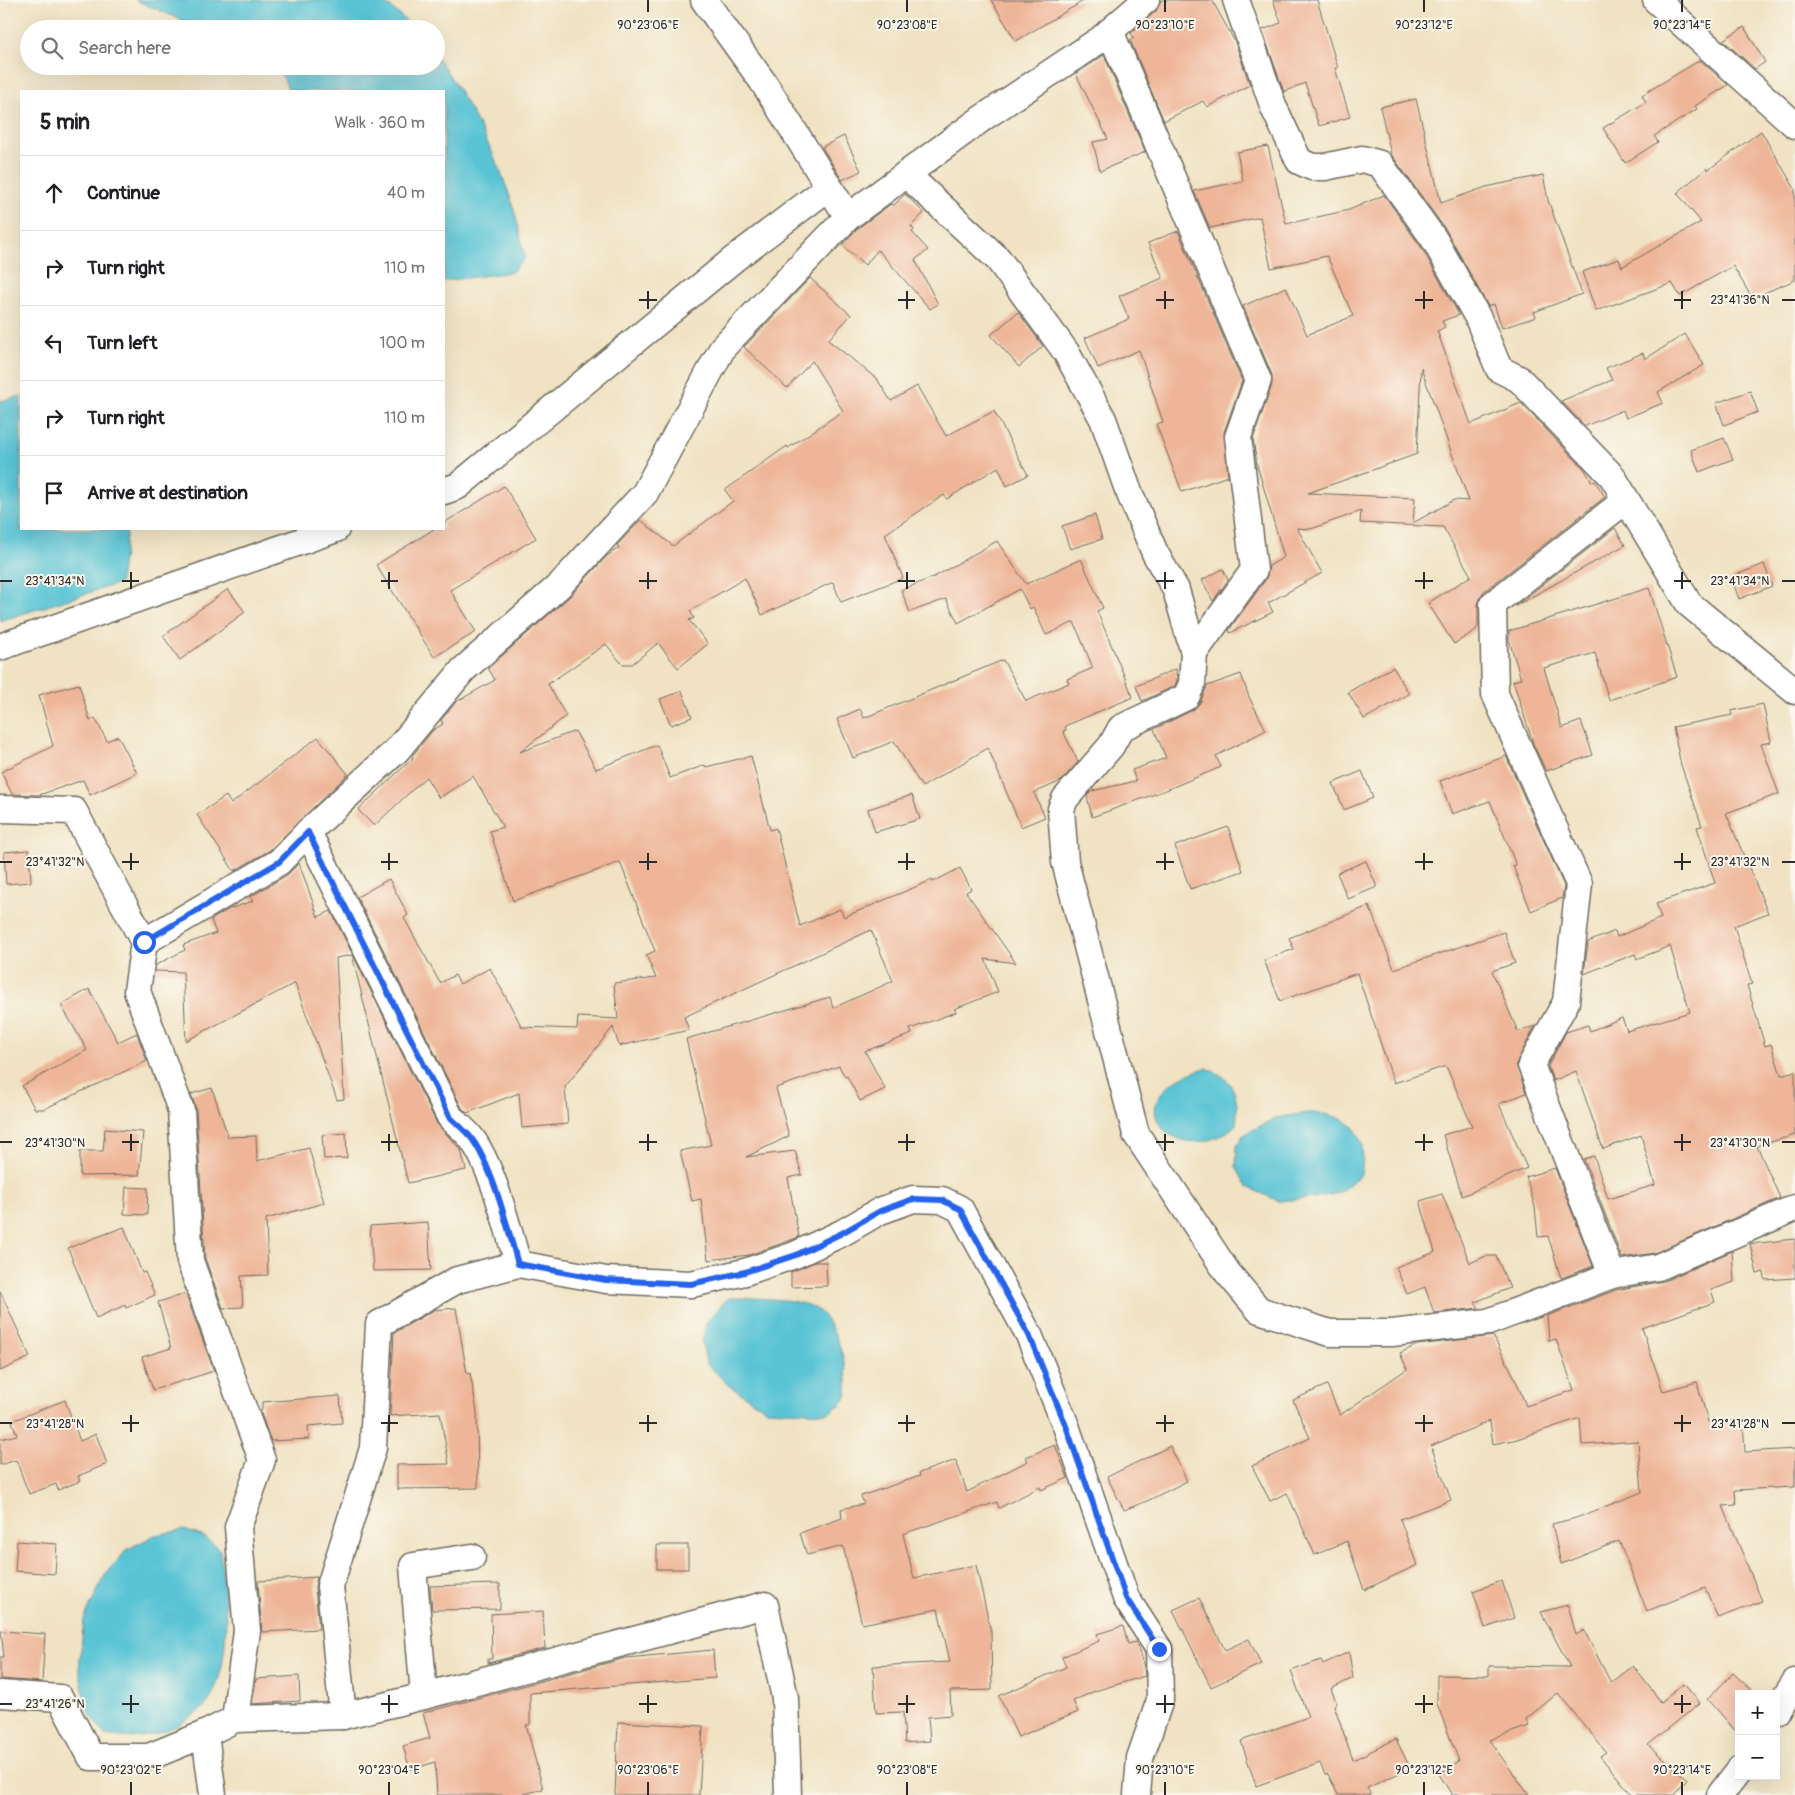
<!DOCTYPE html>
<meta charset="utf-8">
<style>
:root{--surface:#fff;--page:#f2f2f2;--text:#202124;--muted:#757577;--line:#e0e0e0}
body{margin:0;font-family:Pangolin,sans-serif;background:var(--page);color:var(--text)}
.controls{position:absolute;right:15px;bottom:15px;display:grid;overflow:hidden;border-radius:0px;box-shadow:0 5px 20px #0002}
.controls button{width:45px;height:45px;display:grid;place-items:center;padding:0;border:0;border-bottom:1px solid var(--line);background:var(--surface);color:var(--text);font:25px sans-serif}
.stop{position:absolute;width:15px;height:15px;margin:-11px;border:4px solid #2563eb;border-radius:50%;background:#fff}
.stop.end{background:#2563eb;border-color:#fff;box-shadow:0 1px 5px #0008}
.list{margin:0;padding:0;list-style:none}
h2{display:flex;justify-content:space-between;align-items:center;height:65px;margin:0;padding:0 20px;font-size:21px}
h2 small{font-size:16px;font-weight:400;color:var(--muted)}
.list li{display:grid;grid-template-columns:32px 1fr auto;gap:15px;align-items:center;box-sizing:border-box;height:75px;padding:0 20px;border-top:1px solid var(--line)}
.list b{display:block;font-size:19px;white-space:nowrap}
.list em{font-size:16px;font-style:normal;color:var(--muted)}
.icon{flex:none;width:28px;height:28px;fill:none;stroke:currentColor;stroke-width:2;stroke-linecap:round;stroke-linejoin:round}
.map{position:relative;flex:none;width:1795px;height:1795px;overflow:hidden}
.search{position:absolute;background:var(--surface);box-shadow:0 5px 20px #0002;left:20px;top:20px;width:425px;height:55px;display:flex;align-items:center;gap:12px;box-sizing:border-box;padding:0 18px;border-radius:28px;color:var(--muted);font-size:19px}
.panel{position:absolute;background:var(--surface);box-shadow:0 5px 20px #0002;left:20px;top:90px;width:425px;height:440px;border-radius:0px}
.map>svg:first-child{display:block}
</style>
<div class="map">
<svg width="1795" height="1795" viewBox="0 0 1795 1795">
<rect width="100%" height="100%" fill="#fbf7ec"/>
<filter id="ink" filterUnits="userSpaceOnUse"><feTurbulence type="fractalNoise" baseFrequency=".02" numOctaves="2"/><feDisplacementMap in="SourceGraphic" scale="10" xChannelSelector="R" yChannelSelector="G"/><feConvolveMatrix kernelMatrix="1 2 1 2 8 2 1 2 1" color-interpolation-filters="sRGB"/></filter>
<filter id="wash" filterUnits="userSpaceOnUse"><feTurbulence type="fractalNoise" baseFrequency=".0096" numOctaves="4" result="noise"/><feDisplacementMap in="SourceGraphic" scale="20" xChannelSelector="R" yChannelSelector="G"/><feGaussianBlur stdDeviation="1.12" result="paint"/><feColorMatrix in="noise" values="0 0 0 0 0 0 0 0 0 0 0 0 0 0 0 0 0 1.4 0 .05"/><feComposite in="paint" operator="in"/></filter>
<g filter="url(#wash)">
<rect width="100%" height="100%" fill="#f0e2c2"/>
<g fill="#5ac4d5" stroke="#427880">
<polygon points="135,0 377,0 392,8 415,29 203,29"/>
<path d="M436,56C467,99 497,155 513,206C518,223 521,241 525,258L512,272L444,281V91H289L283,77L272,66H436Z"/>
<polygon points="21,396 21,529 127,529 120,583 0,621 0,401"/>
<path d="M1206,1068C1234,1077 1240,1097 1236,1125C1178,1176 1104,1096 1206,1068Z"/>
<path d="M1306,1113C1350,1113 1369,1130 1361,1174L1339,1193L1313,1198L1279,1201L1247,1187L1236,1167L1237,1146L1242,1136L1275,1118Z"/>
<path d="M728,1298C750,1298 802,1297 819,1311C836,1326 855,1380 844,1401C841,1405 833,1409 829,1413L767,1410L728,1385L706,1363L702,1342L707,1321Z"/>
<path d="M184,1530L205,1537L220,1550C225,1597 234,1658 209,1701C203,1711 179,1725 169,1729C143,1739 132,1739 105,1735L87,1710L79,1669L84,1619L106,1573L128,1549L155,1535Z"/>
</g>
<g id="blocks">
<g fill="#eeb598" fill-rule="evenodd">
<polygon points="991,0 1085,0 1016,41"/>
<polygon points="1161,0 1212,0 1235,42 1250,85 1207,107 1203,101 1164,121 1130,40 1134,38 1131,33 1156,11"/>
<polygon points="1273,0 1317,0 1338,68 1335,68 1350,117 1319,126 1305,83 1284,92 1262,30 1281,23"/>
<polygon points="1744,27 1765,62 1755,69 1723,40"/>
<polygon points="1104,55 1145,152 1100,171 1093,142 1108,139 1076,74"/>
<polygon points="1700,60 1728,85 1695,106 1697,109 1654,136 1658,142 1625,163 1603,128 1646,102 1642,95"/>
<polygon points="1416,99 1441,203 1486,187 1543,175 1548,200 1582,294 1534,312 1536,317 1502,328 1494,304 1488,306 1446,230 1391,154 1380,107"/>
<polygon points="1761,131 1795,189 1795,280 1752,298 1733,266 1680,296 1672,283 1596,311 1582,272 1619,259 1622,267 1701,222 1677,193 1707,168 1708,170"/>
<polygon points="844,136 861,171 842,180 822,147"/>
<path d="M1268,146L1286,224L1349,210L1384,195L1421,247L1459,315L1442,321L1445,327L1437,331L1471,424L1521,403L1585,470L1592,482L1595,481L1605,497L1483,592L1478,604V626L1476,630L1454,644L1428,603L1471,576L1443,527L1360,523L1361,511L1311,529L1297,528L1322,573L1268,603L1273,612L1230,633L1229,630L1266,579L1269,566L1284,557L1257,465L1253,439L1272,385V375L1243,306L1286,287L1307,335L1353,316L1327,256L1271,268L1260,217L1210,228L1194,191L1243,181L1237,152ZM1421,368L1469,501L1454,500L1413,523L1415,498L1308,493L1417,454Z"/>
<polygon points="905,194 924,213 911,226 914,230 912,232 928,250 915,260 938,304 930,309 878,250 865,265 842,245 858,228 891,204 893,206"/>
<polygon points="1178,231 1242,381 1224,432 1228,476 1182,492 1156,424 1163,422 1139,350 1098,368 1085,338 1129,319 1119,296 1163,278 1148,243"/>
<polygon points="810,278 851,315 828,340 877,379 891,401 917,386 946,436 994,411 1028,475 1007,486 998,467 947,499 944,495 885,534 903,578 841,602 833,582 762,615 745,578 690,611 694,618 689,620 708,644 678,668 658,643 632,664 622,664 606,644 548,684 566,716 520,752 575,731 596,769 657,745 670,778 705,765 706,767 751,756 770,830 776,828 800,926 840,909 844,917 932,880 933,882 960,868 971,889 966,892 1016,963 985,959 998,992 954,1009 956,1012 910,1029 912,1034 865,1051 885,1089 860,1101 847,1076 845,1077 839,1066 776,1088 789,1136 746,1157 795,1151 802,1175 788,1178 799,1237 749,1255 708,1260 701,1199 692,1201 680,1151 711,1145 686,1039 830,997 833,1008 893,981 871,930 684,1017 689,1030 619,1046 613,1027 565,1087 568,1124 522,1128 519,1093 467,1113 462,1108 357,897 389,879 408,915 404,918 440,983 455,975 460,984 490,968 522,1027 577,1029 578,1017 618,1019 614,983 656,978 646,955 655,951 620,862 513,901 490,831 503,827 473,776 439,798 426,777 374,826 358,810 413,758 412,756 433,730 443,724 441,720 456,702 495,680 488,668 569,597 607,556 619,548 617,545 641,520 673,546 733,501 725,490 787,446 788,448 843,411 812,361 787,388 744,347"/>
<polygon points="1018,312 1043,346 1019,367 991,335"/>
<polygon points="1685,334 1704,365 1658,392 1663,403 1626,418 1623,410 1585,426 1561,401 1612,380 1606,368 1643,353 1645,359"/>
<polygon points="1750,391 1758,412 1724,425 1716,403"/>
<polygon points="1724,438 1733,459 1699,472 1691,450"/>
<polygon points="504,486 536,538 450,590 476,632 434,657 376,565 434,529 444,529 444,523"/>
<polygon points="1095,515 1102,539 1070,549 1062,526"/>
<polygon points="1615,528 1625,545 1515,606"/>
<polygon points="997,541 1026,584 1081,559 1103,608 1097,611 1133,697 1065,726 1066,730 1063,731 1078,762 1061,781 1034,793 1045,817 1021,827 988,748 922,787 894,741 853,758 837,719 860,709 864,718 1003,660 1026,701 1069,683 1067,679 1093,668 1074,622 1046,635 1033,607 1030,609 1020,589 958,623 946,599 910,612 901,590 934,577"/>
<polygon points="1764,564 1772,586 1739,599 1731,577"/>
<polygon points="1223,569 1228,580 1213,601 1202,580"/>
<polygon points="1649,588 1677,677 1609,700 1595,653 1544,668 1562,728 1581,721 1593,755 1546,771 1534,746 1513,681 1521,679 1509,640 1509,631"/>
<polygon points="228,589 245,612 180,660 163,636"/>
<polygon points="1393,667 1409,694 1364,719 1348,692"/>
<polygon points="1176,669 1177,680 1175,686 1142,701 1136,686"/>
<polygon points="1241,674 1249,697 1266,730 1216,756 1221,767 1166,790 1092,817 1087,796 1092,791 1136,781 1132,770 1166,758 1154,729 1193,710 1200,703 1207,686"/>
<polygon points="79,684 90,721 95,718 107,741 118,736 137,773 90,795 83,780 39,795 12,794 1,772 53,746 39,695"/>
<polygon points="682,691 692,717 671,725 660,699"/>
<polygon points="1763,704 1771,742 1761,744 1779,794 1726,813 1768,913 1734,926 1752,984 1747,985 1765,1046 1771,1044 1781,1075 1795,1071 1795,1135 1757,1146 1780,1198 1654,1253 1622,1258 1584,1159 1594,1156 1608,1199 1655,1185 1641,1135 1603,1149 1576,1071 1553,1081 1548,1066 1566,1032 1588,1025 1590,1031 1622,1018 1627,1031 1690,1012 1670,946 1637,959 1635,954 1584,974 1588,942 1615,931 1617,937 1661,918 1656,903 1715,883 1697,827 1702,826 1681,765 1673,727 1732,715 1731,711"/>
<polygon points="318,737 348,774 270,850 234,871 197,815 226,796 231,804"/>
<polygon points="1506,756 1564,886 1562,898 1531,911 1513,866 1516,865 1490,801 1452,814 1440,781"/>
<polygon points="1362,771 1373,798 1344,810 1333,783"/>
<polygon points="912,795 920,819 875,832 868,809"/>
<polygon points="1228,827 1243,871 1190,889 1175,846"/>
<polygon points="29,850 31,882 6,884 4,852"/>
<polygon points="1366,861 1377,887 1348,899 1337,873"/>
<polygon points="299,863 318,917 331,911 437,1124 461,1150 466,1170 408,1183 352,955 336,958 344,1099 337,1100 295,983 186,1041 183,972 155,971 156,965 185,950 183,945 216,933 211,920 229,909 253,901 250,897 287,875"/>
<polygon points="1369,906 1394,969 1504,932 1515,963 1492,971 1518,1032 1535,1026 1516,1064 1526,1093 1499,1104 1527,1168 1462,1196 1443,1135 1472,1126 1446,1066 1394,1083 1357,973 1280,1001 1264,960 1294,949 1289,938"/>
<polygon points="89,989 118,1042 137,1033 147,1061 44,1109 35,1109 22,1086 87,1050 61,1005"/>
<polygon points="212,1088 228,1137 256,1136 257,1161 309,1148 324,1203 266,1219 268,1275 241,1276 243,1307 223,1308 205,1258 196,1109 191,1094"/>
<polygon points="105,1129 143,1132 139,1175 80,1176 80,1151 103,1151"/>
<polygon points="346,1133 347,1158 324,1159 322,1135"/>
<polygon points="1555,1168 1593,1266 1561,1278 1548,1236 1538,1237 1535,1207 1526,1177"/>
<polygon points="126,1187 148,1188 147,1215 124,1214"/>
<polygon points="1442,1194 1470,1263 1486,1256 1496,1256 1510,1288 1475,1302 1479,1308 1434,1313 1425,1287 1407,1294 1396,1267 1435,1252 1420,1201"/>
<polygon points="428,1222 431,1270 373,1271 370,1226"/>
<polygon points="124,1227 142,1273 145,1272 155,1295 126,1308 125,1305 96,1318 68,1248"/>
<polygon points="1795,1239 1795,1278 1765,1280 1764,1272 1757,1274 1750,1244"/>
<polygon points="1732,1251 1734,1282 1711,1290 1715,1302 1642,1328 1663,1391 1697,1382 1708,1422 1743,1420 1745,1452 1795,1449 1795,1487 1735,1490 1736,1505 1723,1506 1762,1601 1718,1618 1705,1588 1647,1611 1619,1541 1561,1564 1552,1524 1576,1518 1642,1492 1638,1441 1582,1445 1580,1418 1514,1440 1493,1444 1490,1421 1431,1446 1451,1500 1400,1519 1417,1565 1364,1590 1347,1541 1315,1555 1287,1493 1270,1501 1252,1466 1310,1438 1293,1400 1327,1385 1340,1415 1407,1369 1400,1353 1417,1345 1493,1336 1515,1378 1526,1406 1574,1390 1556,1339 1549,1341 1547,1316 1616,1290 1664,1281"/>
<polygon points="815,1262 826,1262 827,1286 791,1287 791,1272"/>
<polygon points="0,1291 30,1357 0,1371"/>
<polygon points="186,1294 214,1371 153,1390 142,1357 171,1348 158,1302"/>
<polygon points="456,1308 467,1374 470,1373 477,1412 478,1488 397,1489 397,1465 449,1464 440,1413 390,1416 394,1333 434,1310"/>
<polygon points="340,1396 342,1423 308,1426 309,1439 271,1441 260,1411 262,1410 262,1402"/>
<polygon points="65,1400 80,1441 96,1434 107,1464 78,1476 80,1481 58,1490 56,1484 29,1494 16,1460 0,1465 0,1439 17,1435 12,1421"/>
<polygon points="1055,1445 1068,1478 1041,1490 1040,1487 999,1508 997,1502 903,1534 914,1578 976,1565 991,1632 992,1690 950,1691 951,1715 928,1717 930,1741 905,1743 903,1712 876,1713 873,1666 950,1662 938,1609 862,1624 843,1546 807,1555 800,1533 842,1518 841,1509 864,1504 861,1496 920,1476 919,1473 956,1460 967,1492 1028,1461 1026,1457"/>
<polygon points="1170,1446 1187,1481 1147,1501 1124,1510 1107,1477"/>
<polygon points="17,1541 57,1544 55,1574 15,1571"/>
<rect x="657" y="1545" width="31" height="24"/>
<polygon points="317,1577 315,1587 319,1629 262,1632 258,1581"/>
<polygon points="1502,1581 1514,1618 1485,1628 1473,1591"/>
<polygon points="500,1584 500,1609 432,1610 430,1586"/>
<polygon points="1199,1598 1225,1650 1249,1639 1261,1664 1211,1687 1173,1610"/>
<polygon points="1568,1605 1576,1635 1584,1630 1611,1683 1633,1666 1661,1702 1684,1684 1700,1703 1648,1745 1687,1780 1674,1795 1632,1795 1600,1756 1606,1752 1558,1693 1526,1719 1529,1726 1489,1740 1529,1795 1452,1795 1439,1774 1459,1761 1437,1704 1437,1675 1489,1676 1489,1666 1570,1667 1541,1612"/>
<polygon points="543,1611 545,1648 488,1663 488,1659 492,1659 491,1614"/>
<polygon points="1123,1626 1128,1644 1136,1642 1144,1667 1145,1676 1095,1691 1073,1701 1078,1712 1018,1737 999,1696 1066,1667 1062,1657 1099,1641 1097,1634"/>
<polygon points="1,1631 45,1634 42,1682 0,1679 0,1657 4,1657"/>
<polygon points="713,1650 715,1678 530,1693 530,1725 526,1725 543,1789 520,1795 437,1795 435,1762 410,1770 403,1746 430,1738 423,1713 626,1658"/>
<polygon points="1349,1652 1353,1678 1331,1689 1337,1704 1334,1705 1353,1760 1396,1739 1410,1768 1367,1788 1371,1795 1338,1795 1328,1774 1325,1775 1320,1763 1256,1786 1241,1741 1308,1717 1291,1671 1321,1660 1323,1664"/>
<polygon points="1733,1673 1755,1693 1739,1694 1739,1735 1708,1699"/>
<polygon points="299,1676 300,1701 252,1704 256,1679"/>
<polygon points="618,1722 703,1726 699,1795 615,1795"/>
</g>
</g>
</g>
<g filter="url(#ink)">
<use href="#blocks" fill-opacity="0" stroke="#706b60" stroke-width="1"/>
<g fill="none" stroke-linecap="round" stroke-linejoin="round">
<g stroke="#706b60" stroke-width="29">
<g id="street">
<polyline points="1236,0 1274,108 1299,161 1312,167 1325,167 1362,159 1380,164 1434,239 1478,318 1499,369 1519,379 1612,476 1689,604 1795,691"/>
<polyline points="1656,0 1795,125"/>
<polyline points="1110,31 1258,380 1238,437 1254,570 1194,653"/>
<polyline points="906,174 998,259 1066,352 1103,419 1127,487 1155,553 1176,590 1194,653 1192,684 1186,697 1121,728 1111,746 1065,799 1061,809 1065,862 1136,1134 1227,1272 1259,1310 1330,1333 1392,1333 1488,1322 1612,1275 1658,1267 1795,1208"/>
<polyline points="848,217 984,117 1101,39 1146,0"/>
<polyline points="444,491 458,486 734,259 829,187"/>
<polyline points="0,647 336,529"/>
<polyline points="0,809 74,811 144,942"/>
<path d="M308,832L450,1117C457,1124 466,1131 472,1139C493,1168 508,1229 518,1264"/>
<polyline points="1612,1275 1531,1065 1566,1002 1579,884 1495,694 1493,604 1626,500"/>
<polyline points="0,1694 60,1698 91,1757 149,1757 205,1734 213,1795"/>
<polyline points="424,1696 765,1605 785,1698 788,1795"/>
<polyline points="1776,1712 1795,1682"/>
<polyline points="343,1716 330,1586 373,1448 379,1324 457,1280 518,1264 606,1280 691,1284 745,1272 795,1255 842,1233 880,1211 913,1199 942,1200 960,1209 1029,1335 1066,1426 1126,1598 1159,1649 1160,1700 1140,1758 1137,1795"/>
<polyline points="235,1719 247,1631 238,1527 262,1460 190,1261 181,1110 137,991 144,942 279,862 308,832 397,750 463,670 559,586 645,493 723,347 848,217 763,82 704,0"/>
<polyline points="205,1734 235,1719 343,1716 424,1696 413,1566 472,1557"/>
<polyline points="1720,1795 1739,1770"/>
</g>
</g>
<use href="#street" stroke="#fff" stroke-width="26"/>
</g>
</g>
<g fill="none" stroke-linecap="round" stroke-linejoin="round" filter="url(#ink)">
<path stroke="#2563eb" stroke-width="6" d="M144,942L279,862L308,832L450,1117C457,1124 466,1131 472,1139C493,1168 508,1229 518,1264L606,1280L691,1284L745,1272L796,1255L842,1233L880,1211L913,1199L942,1200L960,1209L1029,1335L1066,1426L1126,1598L1159,1649"/>
</g>
<path fill="none" stroke="#2b2b2b" stroke-width="2" d="M648,0V12M907,0V12M1165,0V12M1424,0V12M1682,0V12M648,291V309M907,291V309M1165,291V309M1424,291V309M1682,291V309M639,300H657M898,300H915M1156,300H1174M1415,300H1433M1674,300H1691M1782,300H1795M131,572V589M389,572V589M648,572V589M907,572V589M1165,572V589M1424,572V589M1682,572V589M0,581H12M122,581H139M381,581H398M639,581H657M898,581H915M1156,581H1174M1415,581H1433M1674,581H1691M1782,581H1795M131,853V870M389,853V870M648,853V870M907,853V870M1165,853V870M1424,853V870M1682,853V870M0,862H12M122,862H139M381,862H398M639,862H657M898,862H915M1156,862H1174M1415,862H1433M1674,862H1691M1782,862H1795M131,1134V1151M389,1134V1151M648,1134V1151M907,1134V1151M1165,1134V1151M1424,1134V1151M1682,1134V1151M0,1142H12M122,1142H139M381,1142H398M639,1142H657M898,1142H915M1156,1142H1174M1415,1142H1433M1674,1142H1691M1782,1142H1795M131,1415V1432M389,1415V1432M648,1415V1432M907,1415V1432M1165,1415V1432M1424,1415V1432M1682,1415V1432M0,1423H12M122,1423H139M381,1423H398M639,1423H657M898,1423H915M1156,1423H1174M1415,1423H1433M1674,1423H1691M1782,1423H1795M131,1695V1713M389,1695V1713M648,1695V1713M907,1695V1713M1165,1695V1713M1424,1695V1713M1682,1695V1713M0,1704H12M122,1704H139M381,1704H398M639,1704H657M898,1704H915M1156,1704H1174M1415,1704H1433M1674,1704H1691M131,1782V1795M389,1782V1795M648,1782V1795M907,1782V1795M1165,1782V1795M1424,1782V1795M1682,1782V1795"/>
<g font-size="12" text-anchor="middle" fill="#2b2b2b" stroke="#fbf7ec" stroke-width="4" stroke-linejoin="round" paint-order="stroke">
<text x="648" y="29">90°23'06"E</text>
<text x="907" y="29">90°23'08"E</text>
<text x="1165" y="29">90°23'10"E</text>
<text x="1424" y="29">90°23'12"E</text>
<text x="1682" y="29">90°23'14"E</text>
<text x="1740" y="304">23°41'36"N</text>
<text x="55" y="585">23°41'34"N</text>
<text x="1740" y="585">23°41'34"N</text>
<text x="55" y="866">23°41'32"N</text>
<text x="1740" y="866">23°41'32"N</text>
<text x="55" y="1147">23°41'30"N</text>
<text x="1740" y="1147">23°41'30"N</text>
<text x="55" y="1428">23°41'28"N</text>
<text x="1740" y="1428">23°41'28"N</text>
<text x="55" y="1708">23°41'26"N</text>
<text x="131" y="1774">90°23'02"E</text>
<text x="389" y="1774">90°23'04"E</text>
<text x="648" y="1774">90°23'06"E</text>
<text x="907" y="1774">90°23'08"E</text>
<text x="1165" y="1774">90°23'10"E</text>
<text x="1424" y="1774">90°23'12"E</text>
<text x="1682" y="1774">90°23'14"E</text>
</g>
</svg>
<div class="controls">
<button>+</button>
<button>−</button>
</div>
<div class="stop" style="left:144px;top:942px"></div>
<div class="stop end" style="left:1159px;top:1649px"></div>
<div class="search"><svg class="icon" aria-label="search" viewBox="0 0 24 24"><circle cx="10" cy="10" r="6"/><path d="M15 15l6 6"/></svg>Search here</div>
<section class="panel">
<h2>5 min<small>Walk · 360 m</small></h2>
<ul class="list">
<li><svg class="icon" aria-label="ahead" viewBox="0 0 24 24"><path d="M12 20V5M6 11l6-6 6 6"/></svg><div><b>Continue</b></div><em>40 m</em></li>
<li><svg class="icon" aria-label="right" viewBox="0 0 24 24"><path d="M7 20v-9h11M14 6l5 5-5 5"/></svg><div><b>Turn right</b></div><em>110 m</em></li>
<li><svg class="icon" aria-label="left" viewBox="0 0 24 24"><path d="M17 20v-9H6M10 6l-5 5 5 5"/></svg><div><b>Turn left</b></div><em>100 m</em></li>
<li><svg class="icon" aria-label="right" viewBox="0 0 24 24"><path d="M7 20v-9h11M14 6l5 5-5 5"/></svg><div><b>Turn right</b></div><em>110 m</em></li>
<li><svg class="icon" aria-label="arrive" viewBox="0 0 24 24"><path d="M6 21V4h12l-3 4 3 4H6"/></svg><div><b>Arrive at destination</b></div></li>
</ul>
</section>
</div>
